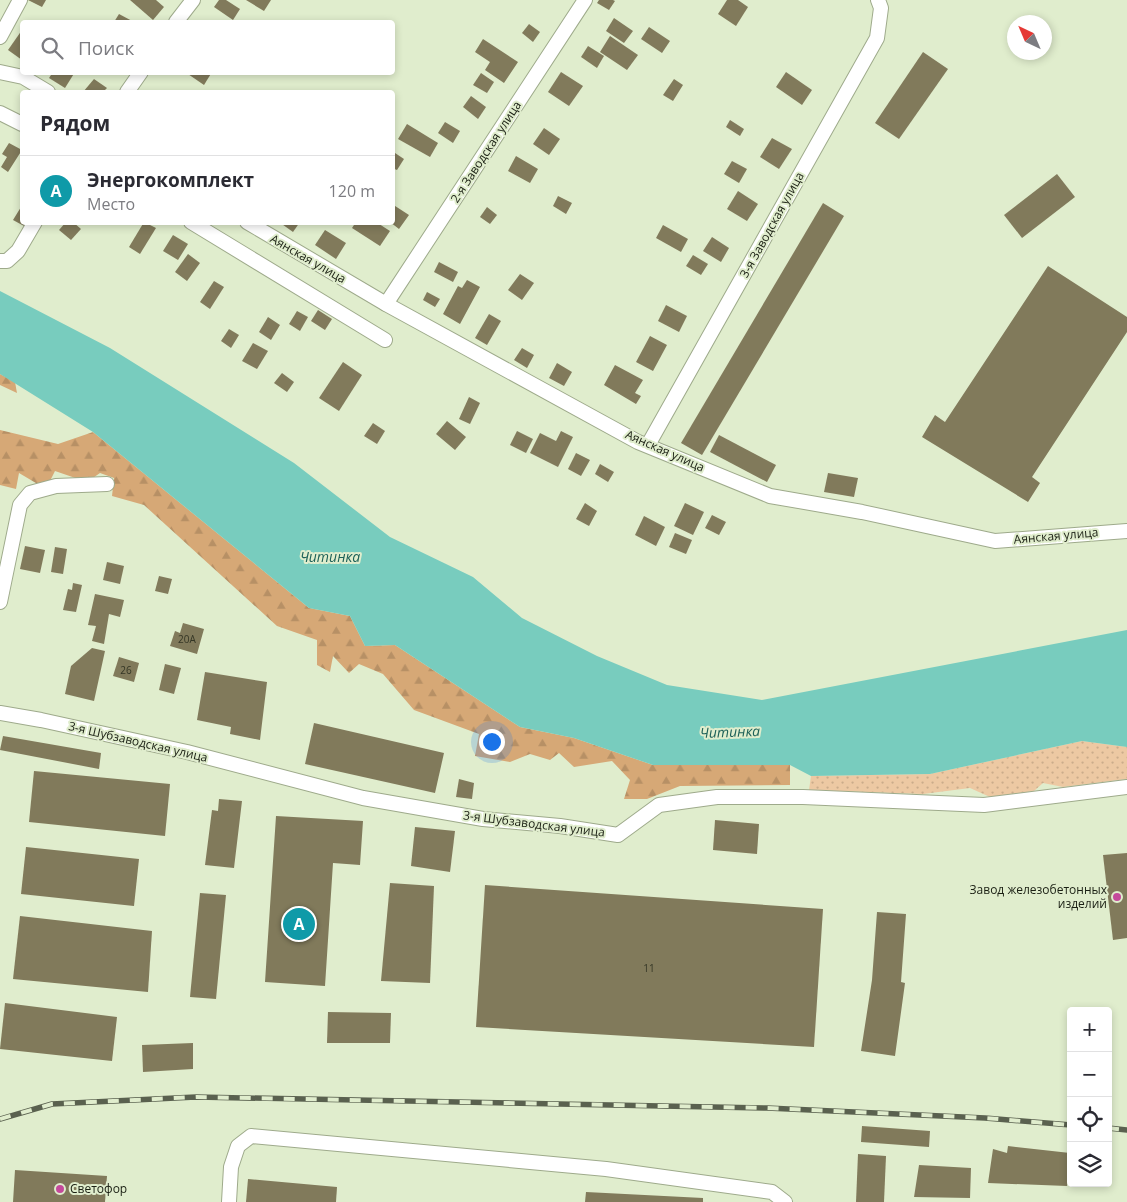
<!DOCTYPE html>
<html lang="ru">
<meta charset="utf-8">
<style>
:root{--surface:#fff;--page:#f7f7f7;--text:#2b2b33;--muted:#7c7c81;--line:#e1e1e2;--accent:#0f766e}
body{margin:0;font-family:"Open Sans",sans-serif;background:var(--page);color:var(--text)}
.controls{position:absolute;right:15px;bottom:15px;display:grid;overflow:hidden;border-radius:5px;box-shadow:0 2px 8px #0003}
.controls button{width:45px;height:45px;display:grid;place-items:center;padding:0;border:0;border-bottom:1px solid var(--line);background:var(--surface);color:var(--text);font:25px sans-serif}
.compass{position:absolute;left:1007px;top:15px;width:45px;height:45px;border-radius:50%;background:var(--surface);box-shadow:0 2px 8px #0003;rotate:316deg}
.you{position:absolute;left:491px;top:741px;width:18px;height:18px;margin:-12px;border:4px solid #fff;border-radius:50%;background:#1a73e8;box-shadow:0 0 0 8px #1a73e833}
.badge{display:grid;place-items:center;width:32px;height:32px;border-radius:50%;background:var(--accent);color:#fff;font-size:16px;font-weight:700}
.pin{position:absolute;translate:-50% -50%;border:2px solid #fff;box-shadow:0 1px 5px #0006}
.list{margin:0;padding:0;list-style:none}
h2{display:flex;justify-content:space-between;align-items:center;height:65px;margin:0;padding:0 20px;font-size:21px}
h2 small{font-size:16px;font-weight:400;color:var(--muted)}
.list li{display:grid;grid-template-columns:32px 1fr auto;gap:15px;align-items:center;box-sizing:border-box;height:70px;padding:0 20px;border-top:1px solid var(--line)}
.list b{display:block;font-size:19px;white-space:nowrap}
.list p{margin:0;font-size:16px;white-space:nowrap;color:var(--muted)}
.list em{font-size:16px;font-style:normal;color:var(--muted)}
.icon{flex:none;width:28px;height:28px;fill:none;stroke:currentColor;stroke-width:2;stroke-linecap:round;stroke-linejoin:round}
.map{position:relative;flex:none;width:1127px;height:1202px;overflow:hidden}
.search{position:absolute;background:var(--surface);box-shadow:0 2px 8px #0003;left:20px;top:20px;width:375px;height:55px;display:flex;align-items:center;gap:12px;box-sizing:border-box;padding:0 18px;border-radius:5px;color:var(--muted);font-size:19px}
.panel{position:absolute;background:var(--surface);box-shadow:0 2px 8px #0003;left:20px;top:90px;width:375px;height:135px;border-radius:5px}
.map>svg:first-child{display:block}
</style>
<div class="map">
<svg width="1127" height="1202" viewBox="0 0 1127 1202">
<defs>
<pattern id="grass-dots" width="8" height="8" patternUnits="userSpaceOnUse" patternTransform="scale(1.25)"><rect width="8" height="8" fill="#edc9a3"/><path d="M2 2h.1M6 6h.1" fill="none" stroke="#cbac8b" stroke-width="1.8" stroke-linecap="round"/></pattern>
<pattern id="forest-firs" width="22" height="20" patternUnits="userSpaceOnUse" patternTransform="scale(1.25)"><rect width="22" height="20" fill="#d6a876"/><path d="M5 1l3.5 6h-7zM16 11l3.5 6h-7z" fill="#b79065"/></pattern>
</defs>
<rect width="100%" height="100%" fill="#e0edcd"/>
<polygon fill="url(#grass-dots)" points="1082,741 1127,747 1127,779 1063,787 1043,783 1034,791 990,797 970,788 923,794 809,790 811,776 930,774"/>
<g fill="url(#forest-firs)">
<polygon points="0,374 15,382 17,393 0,385"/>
<polygon points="0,430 58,444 93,432 309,608 350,616 365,646 395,645 520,727 574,738 653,765 790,765 790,785 680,786 647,799 624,799 630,780 612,761 574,767 559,753 550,760 530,754 510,762 475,756 479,734 414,710 383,674 359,664 349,673 333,656 330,672 317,665 317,640 277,626 144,505 112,496 114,478 100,473 87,482 55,471 46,489 19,473 16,489 0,485"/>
</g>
<polygon fill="#78ccbe" points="0,291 110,348 294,463 390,537 473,577 522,618 597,656 667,685 762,700 1127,630 1127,747 1082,741 930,774 811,776 790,765 653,765 574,738 520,727 395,645 365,646 350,616 309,608 93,432 0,374"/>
<g fill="#817a5b">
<polygon points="28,0 46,0 42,7"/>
<polygon points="130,0 156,0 164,7 153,20"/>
<polygon points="219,0 226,0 240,9 233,20 214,7"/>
<polygon points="246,0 271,0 264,11"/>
<polygon points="599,0 613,0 615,1 609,10 597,3"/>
<polygon points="727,0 738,0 748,7 736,26 718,14"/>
<polygon points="119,14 134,22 114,22"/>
<polygon points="614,18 633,31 624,43 606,31"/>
<polygon points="529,24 540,32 533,42 522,33"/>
<polygon points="649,27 670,41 662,53 641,39"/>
<polygon points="22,30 22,60 8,50"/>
<polygon points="610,36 638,55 627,70 600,52"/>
<polygon points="483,39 518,62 504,83 485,70 490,62 475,52"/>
<polygon points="588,46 604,56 597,68 581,57"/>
<polygon points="923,52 948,69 899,139 875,123"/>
<polygon points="53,72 75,72 65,88 49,78"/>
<polygon points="185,72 212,72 204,85"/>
<polygon points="561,72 583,86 569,106 548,92"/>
<polygon points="786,72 812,90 802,105 776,87"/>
<polygon points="481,73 494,82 487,93 473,85"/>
<polygon points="94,79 107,88 103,92 83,92"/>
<polygon points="674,79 683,85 673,101 663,95"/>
<polygon points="471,96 486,107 478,119 463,107"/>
<polygon points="730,120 744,129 740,136 726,127"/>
<polygon points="445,122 460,131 453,143 438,133"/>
<polygon points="407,124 438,143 430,157 398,139"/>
<polygon points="544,128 560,139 549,155 533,144"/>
<polygon points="772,138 792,149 779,169 760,157"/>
<polygon points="9,143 22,150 8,172 1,167 7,157 2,154"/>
<polygon points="392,151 404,159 397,170 392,168"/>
<polygon points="516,156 538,169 530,183 508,171"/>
<polygon points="732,161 747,169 739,183 724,174"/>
<polygon points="1057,174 1075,197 1022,238 1004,215"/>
<polygon points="738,191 758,204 747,221 727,209"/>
<polygon points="558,196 572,203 566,214 553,206"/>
<polygon points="823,203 844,216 702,455 681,443"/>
<polygon points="392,204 409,215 399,229 390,222 392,222"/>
<polygon points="21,207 22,222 26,222 24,226 13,220"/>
<polygon points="487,207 497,215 490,224 480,217"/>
<polygon points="66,222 73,222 81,229 71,240 59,230"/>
<polygon points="144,222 156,228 140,254 129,247"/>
<polygon points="279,222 300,222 293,232"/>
<polygon points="356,222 376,222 390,231 380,246 352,228"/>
<polygon points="663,225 688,239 681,252 656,238"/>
<polygon points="325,230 346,243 336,259 315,245"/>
<polygon points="173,235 188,244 178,260 163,251"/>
<polygon points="712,237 729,248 721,262 703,251"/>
<polygon points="188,254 200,263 187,281 175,272"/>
<polygon points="693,255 708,264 701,275 686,266"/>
<polygon points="439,262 458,272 453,282 434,272"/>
<polygon points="1048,266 1127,317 1127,332 1032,477 1040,483 1028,502 922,437 935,415 945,422"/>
<polygon points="520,274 534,283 522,300 508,290"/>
<polygon points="467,280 480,287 460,324 443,314 458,286 462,288"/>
<polygon points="214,281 224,287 210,309 200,302"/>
<polygon points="427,292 440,299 435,307 423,300"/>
<polygon points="666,305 687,316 679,332 658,321"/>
<polygon points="318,310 332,319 325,330 311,321"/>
<polygon points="297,311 308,317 300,331 289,324"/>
<polygon points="489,314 501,321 487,345 475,338"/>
<polygon points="268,317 280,325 271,340 259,332"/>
<polygon points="229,329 239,335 231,348 221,341"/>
<polygon points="650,336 667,345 653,371 636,362"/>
<polygon points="253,343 268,351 257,369 242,361"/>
<polygon points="522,348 534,355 527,368 514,360"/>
<polygon points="343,362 362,375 339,411 319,398"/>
<polygon points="557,363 572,372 564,386 549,378"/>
<polygon points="615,365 643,380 635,393 641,396 636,404 604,385"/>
<polygon points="282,373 294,382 287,392 274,383"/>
<polygon points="469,397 480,403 470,424 459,419"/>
<polygon points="447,421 466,437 455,450 436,434"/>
<polygon points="373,423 385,431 377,444 364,436"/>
<polygon points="517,431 533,439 526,453 510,445"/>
<polygon points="561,431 573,437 558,467 530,453 540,433 556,441"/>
<polygon points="719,435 776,465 767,482 710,452"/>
<polygon points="576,453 590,460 581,476 568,469"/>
<polygon points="600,464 614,472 608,482 595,474"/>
<polygon points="828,473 858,478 854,497 824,492"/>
<polygon points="585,503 597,511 589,526 576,519"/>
<polygon points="685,503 704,512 693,535 674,526"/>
<polygon points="712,515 726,522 719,535 705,528"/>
<polygon points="644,516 665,527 656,546 635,535"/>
<polygon points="675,533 692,540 686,554 669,547"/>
<polygon points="25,546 45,550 40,573 20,569"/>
<polygon points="55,547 67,549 63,574 51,572"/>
<polygon points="107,562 124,566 120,584 103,580"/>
<polygon points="159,576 172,579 168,594 155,591"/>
<polygon points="73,583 82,585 76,612 63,610 68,589 72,590"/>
<polygon points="95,594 124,600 120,617 109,614 104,644 92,641 96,626 88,625"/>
<polygon points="183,623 204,629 197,654 170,646 175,631 180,633"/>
<polygon points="92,648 105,651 94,701 65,694 71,666"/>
<polygon points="119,657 139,663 134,682 113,676"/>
<polygon points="165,664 181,668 174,694 159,690"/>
<polygon points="205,672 267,682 260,740 230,734 231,727 197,720"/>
<polygon points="314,723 444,753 435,793 305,764"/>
<polygon points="3,736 101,753 99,769 0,750"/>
<polygon points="34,771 170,784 165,836 29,822"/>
<polygon points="459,779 474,783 472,799 456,797"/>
<polygon points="219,799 242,801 234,868 205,865 212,810 218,811"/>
<polygon points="276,816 363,821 360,865 333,863 325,986 265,982"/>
<polygon points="715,820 759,824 757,854 713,850"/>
<polygon points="415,827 455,831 450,872 411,866"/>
<polygon points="26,847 139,859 134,906 21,894"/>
<polygon points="1127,853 1127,938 1113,940 1103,855"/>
<polygon points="390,883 434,886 430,983 381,981"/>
<polygon points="485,885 823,909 814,1047 476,1027"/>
<polygon points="200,893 226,895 216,999 190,997"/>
<polygon points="877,912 906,914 901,982 905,983 895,1056 861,1051 872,980"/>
<polygon points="20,916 152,931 148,992 13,979"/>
<polygon points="5,1003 117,1017 112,1061 0,1049"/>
<polygon points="328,1012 391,1013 390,1043 327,1043"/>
<polygon points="193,1043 193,1069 143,1072 142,1045"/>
<polygon points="862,1126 930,1131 929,1147 861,1142"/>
<polygon points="1008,1146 1070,1153 1067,1186 988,1183 993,1149 1007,1153"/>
<polygon points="858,1154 886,1156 884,1202 856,1202"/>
<polygon points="919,1165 971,1168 970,1198 914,1197"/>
<polygon points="15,1170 107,1176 105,1202 13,1202"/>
<polygon points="248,1179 337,1187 336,1202 246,1202"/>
<polygon points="586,1192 703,1198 703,1202 585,1202"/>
</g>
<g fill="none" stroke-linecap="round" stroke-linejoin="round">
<g stroke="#9eaa8b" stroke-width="16">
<g id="minor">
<polyline points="176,22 193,0"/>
<polyline points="0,37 20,0"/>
<polyline points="0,72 23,77 48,92"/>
<polyline points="127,92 141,72"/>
<polyline points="0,113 22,124"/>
<polyline points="191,222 385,340"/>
<polyline points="247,222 386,304 638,442 770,496 862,512 995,541 1127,531"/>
<polyline points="0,261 7,261 18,251 35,222"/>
<polyline points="386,304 585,0"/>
<polyline points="648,445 877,38 881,8 878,0"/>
<polyline points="0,602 20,505 30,493 56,486 107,484"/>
<polyline points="0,713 41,720 187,752 363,798 483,819 560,826 618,835 659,805 717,797 803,797 984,805 1127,787"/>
<polyline points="229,1202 231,1167 238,1146 251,1136 606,1169 772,1192 785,1202"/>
</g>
</g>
<use href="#minor" stroke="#fff" stroke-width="14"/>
<g stroke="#5a614f" stroke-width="5.5">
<g id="rail">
<polyline points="0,1119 52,1104 196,1097 767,1108 985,1118 1071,1125"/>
<polyline points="1108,1128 1127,1130"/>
</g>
</g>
<use href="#rail" stroke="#e0edcd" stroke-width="4" stroke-dasharray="11" stroke-linecap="butt"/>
</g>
<g fill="#c5499b" stroke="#e0edcd" stroke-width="2">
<circle cx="1117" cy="897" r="5"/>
<circle cx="60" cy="1189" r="5"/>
</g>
<g text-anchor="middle" stroke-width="4" stroke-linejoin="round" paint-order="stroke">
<g font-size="10" fill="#343625">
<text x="187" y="643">20А</text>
<text x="126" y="674">26</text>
<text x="649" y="972">11</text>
</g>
<g font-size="12" fill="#1a1f13" stroke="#e0edcd">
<text transform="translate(486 152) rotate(-57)" y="4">2-я Заводская улица</text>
<text transform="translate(772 225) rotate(-61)" y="4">3-я Заводская улица</text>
<text transform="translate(308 259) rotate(30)" y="4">Аянская улица</text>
<text transform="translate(665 451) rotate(24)" y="4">Аянская улица</text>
<text transform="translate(1056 536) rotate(-5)" y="4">Аянская улица</text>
<text transform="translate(138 742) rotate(13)" y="4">3-я Шубзаводская улица</text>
<text transform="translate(534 824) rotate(7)" y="4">3-я Шубзаводская улица</text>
</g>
<g font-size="12" fill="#1a1f13" stroke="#e0edcd" text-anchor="end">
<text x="1107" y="894">Завод железобетонных<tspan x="1107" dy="14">изделий</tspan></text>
<text x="70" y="1193" text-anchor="start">Светофор</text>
</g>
<g font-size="14" font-style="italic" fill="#1d6158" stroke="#e0edcd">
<text x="330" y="562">Читинка</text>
<text transform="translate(730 732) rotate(-2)" y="5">Читинка</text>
</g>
</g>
</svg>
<div class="controls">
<button>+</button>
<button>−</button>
<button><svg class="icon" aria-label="locate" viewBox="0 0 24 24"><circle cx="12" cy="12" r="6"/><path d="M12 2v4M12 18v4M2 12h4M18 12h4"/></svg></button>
<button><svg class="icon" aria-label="layers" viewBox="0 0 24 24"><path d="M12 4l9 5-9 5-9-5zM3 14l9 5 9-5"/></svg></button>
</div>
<svg class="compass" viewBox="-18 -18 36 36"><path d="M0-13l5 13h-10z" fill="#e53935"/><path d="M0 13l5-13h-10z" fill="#7c7c81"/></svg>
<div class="you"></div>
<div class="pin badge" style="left:299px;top:924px;background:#0f9aa8">A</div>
<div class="search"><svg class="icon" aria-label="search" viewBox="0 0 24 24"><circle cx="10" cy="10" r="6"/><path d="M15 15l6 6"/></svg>Поиск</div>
<section class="panel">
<h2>Рядом<small></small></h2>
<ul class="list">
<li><span class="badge" style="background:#0f9aa8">A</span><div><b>Энергокомплект</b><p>Место</p></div><em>120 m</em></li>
</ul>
</section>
</div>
